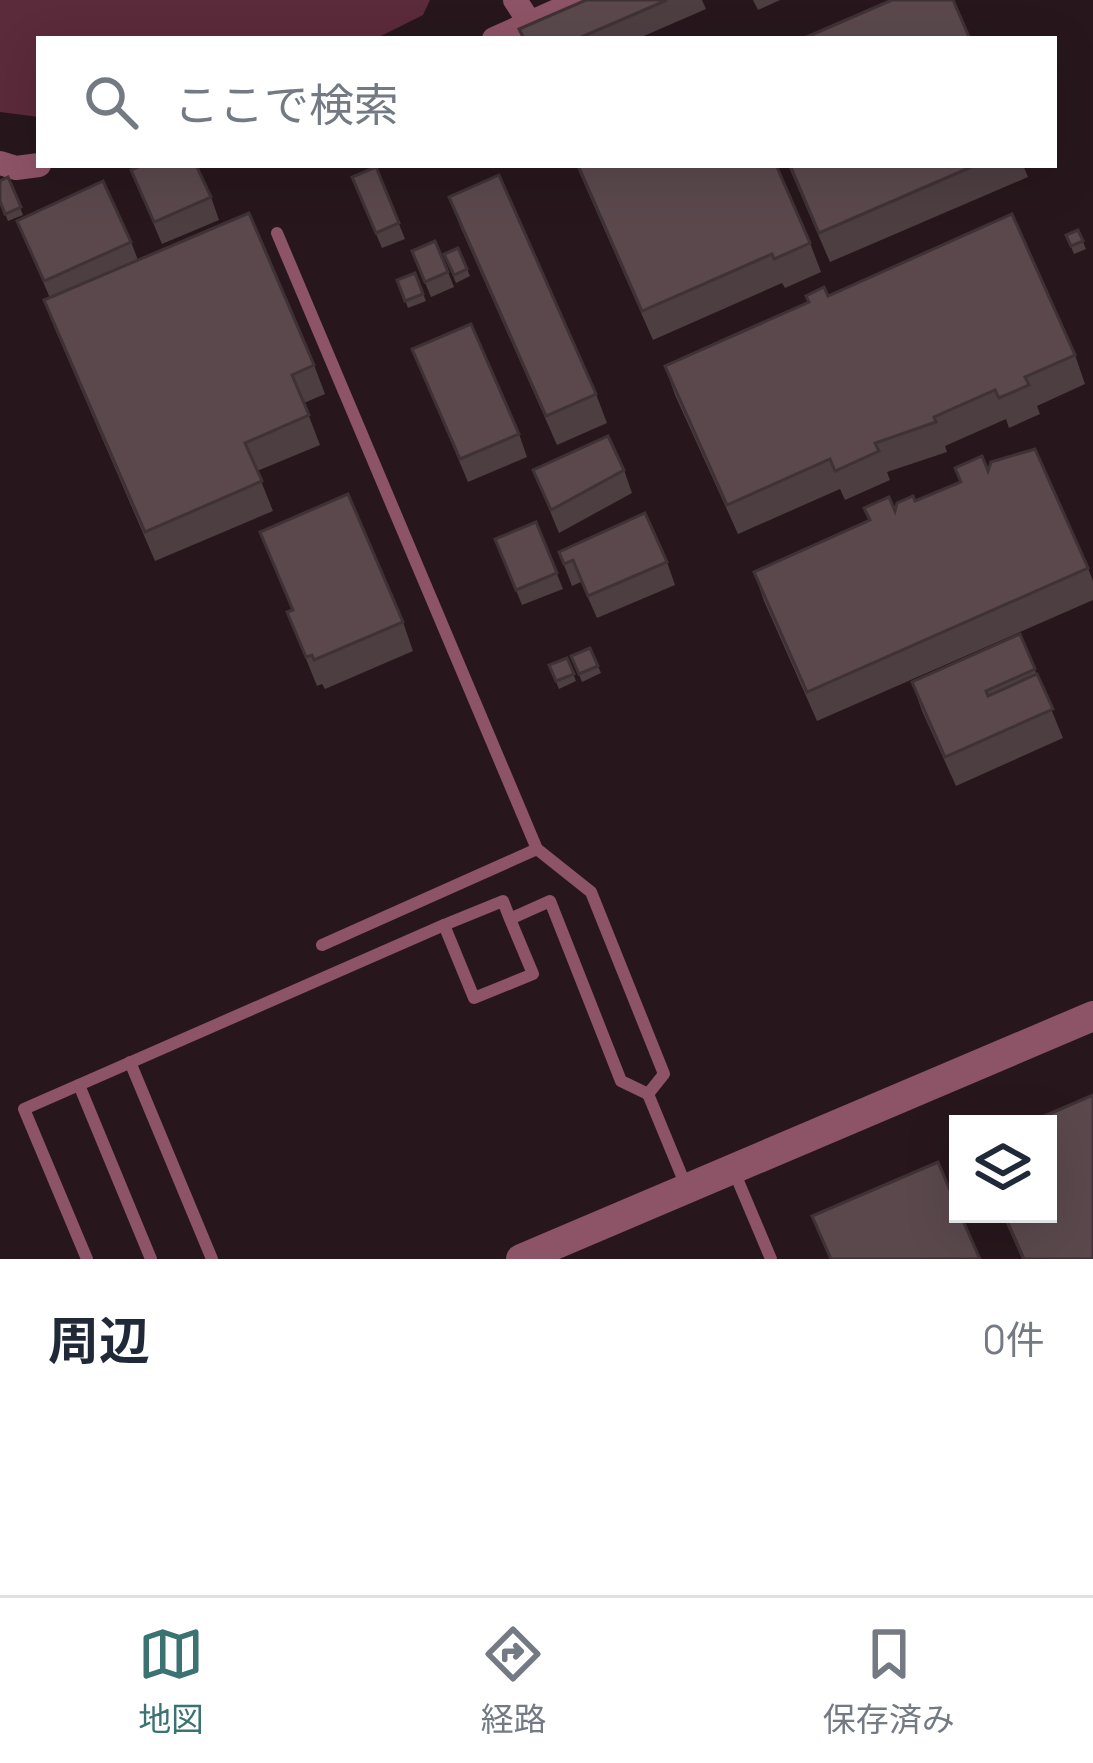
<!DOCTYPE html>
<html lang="ja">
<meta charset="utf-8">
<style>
:root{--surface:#fff;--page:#f2f2f3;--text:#1f2937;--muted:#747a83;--line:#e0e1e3;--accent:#3b7372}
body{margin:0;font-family:Manrope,"Noto Sans JP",sans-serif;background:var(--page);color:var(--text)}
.controls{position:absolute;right:36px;bottom:36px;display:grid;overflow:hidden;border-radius:0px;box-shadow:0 12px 48px #0002}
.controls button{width:108px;height:108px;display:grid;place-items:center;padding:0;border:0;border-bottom:3px solid var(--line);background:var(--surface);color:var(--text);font:60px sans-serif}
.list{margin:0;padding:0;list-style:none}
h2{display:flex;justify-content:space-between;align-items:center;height:156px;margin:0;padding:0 48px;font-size:51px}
h2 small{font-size:39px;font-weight:400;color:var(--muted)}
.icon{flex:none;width:66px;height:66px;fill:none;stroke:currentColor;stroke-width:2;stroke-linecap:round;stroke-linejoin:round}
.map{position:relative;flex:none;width:1093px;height:1259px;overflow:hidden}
.search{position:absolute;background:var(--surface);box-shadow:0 12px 48px #0002;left:36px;right:36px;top:36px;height:132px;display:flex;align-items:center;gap:30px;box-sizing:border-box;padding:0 42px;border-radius:0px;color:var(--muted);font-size:45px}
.sheet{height:336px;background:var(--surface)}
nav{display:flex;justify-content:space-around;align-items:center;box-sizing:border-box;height:168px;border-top:3px solid var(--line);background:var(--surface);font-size:33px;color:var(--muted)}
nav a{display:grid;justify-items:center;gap:6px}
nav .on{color:var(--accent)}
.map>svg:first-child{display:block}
</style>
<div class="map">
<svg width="1093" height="1259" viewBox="0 0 1093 1259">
<rect width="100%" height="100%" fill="#27171c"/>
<polygon fill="#5b2a3b" points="0,0 430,0 423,15 375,39 39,39 39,117 0,112"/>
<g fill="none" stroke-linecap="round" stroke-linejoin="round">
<g stroke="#8d5366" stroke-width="12">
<polyline points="277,233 537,849 591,892 664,1074 648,1094 686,1186"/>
<polyline points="510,919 503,901 444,925 474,998 533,974 510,919 550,901 621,1081 648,1094"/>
<polyline points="322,945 537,849"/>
<polyline points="130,1062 212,1259"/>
<polyline points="79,1085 151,1259"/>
<polyline points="733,1169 771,1259"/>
<polyline points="87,1259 24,1109 444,925"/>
</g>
<g stroke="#8d5366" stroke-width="24">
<polyline points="515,0 530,23"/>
<polyline points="494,39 581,0"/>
<polyline points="0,163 16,168 39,165"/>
</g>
<polyline stroke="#8d5366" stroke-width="30" points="521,1259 1093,1016"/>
</g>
<g fill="#4d3e42">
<polygon points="586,0 702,0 706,9 637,39 524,39"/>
<polygon points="753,0 780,0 758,10"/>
<polygon points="576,165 776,165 810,243 821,272 785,288 782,283 653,340"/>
<polygon points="788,165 1023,165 1028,177 830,262"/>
<polygon points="376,167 405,239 382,248 358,192"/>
<polygon points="131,170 211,197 219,220 162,244"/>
<polygon points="8,177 23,215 8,221 0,202"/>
<polygon points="449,197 596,394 607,423 557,445 460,226"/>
<polygon points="17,221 131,242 138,260 314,365 325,394 304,403 320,445 257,471 273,511 155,561 55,329 44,300 50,298"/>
<polygon points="1078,230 1086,249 1074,254 1066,235"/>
<polygon points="458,248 470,276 456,283 444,254"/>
<polygon points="412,251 448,272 454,287 431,297"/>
<polygon points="415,273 426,301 408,308 397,280"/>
<polygon points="828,296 1075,355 1085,384 1037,406 1040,414 1009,428 1006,419 945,446 947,452 887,472 890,480 845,500 840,489 738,534 675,395 665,366"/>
<polygon points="412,349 519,434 527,457 468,482"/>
<polygon points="533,470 624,470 632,493 559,533"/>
<polygon points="988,471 1088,568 1093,581 1093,600 817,721 764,601 754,572 869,521 864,508 895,511"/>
<polygon points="536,522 563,589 522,605 495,539"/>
<polygon points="260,532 403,622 413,651 325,689 322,684 317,686 287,612 292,610"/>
<polygon points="559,552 667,562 675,585 597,618 581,582 572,586"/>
<polygon points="1020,634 1063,738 956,786 922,711 912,682"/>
<polygon points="590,648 601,673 582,682 571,656"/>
<polygon points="567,658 576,681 559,689 549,665"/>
<polygon points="1002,1214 1048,1214 1093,1259 1022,1259"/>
</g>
<g fill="#5a484d" stroke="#3f3236" stroke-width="3">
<polygon points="586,0 667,0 577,39 524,39 519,29"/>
<polygon points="892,0 953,0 970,39 802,39"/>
<polygon points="143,165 196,165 211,197 154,222 131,170"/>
<polygon points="578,165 776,165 810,243 774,259 772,254 642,311"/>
<polygon points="790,165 976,165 819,233"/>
<polygon points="376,167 399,223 376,233 352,177"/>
<polygon points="499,175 596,394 546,416 449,197"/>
<polygon points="8,177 21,207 5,214 0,201 0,181"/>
<polygon points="103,181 131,242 44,281 17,221"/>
<polygon points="249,213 314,365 292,375 309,415 245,443 262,481 145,532 44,300"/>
<polygon points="1012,214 1075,355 1025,377 1029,385 999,398 995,390 934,417 936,422 875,443 879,451 835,471 830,459 727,505 665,366 809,302 806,296 824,287 828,296"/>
<polygon points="1078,230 1083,241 1071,246 1066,235"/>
<polygon points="435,241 448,272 425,282 412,251"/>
<polygon points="458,248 467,269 454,275 444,254"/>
<polygon points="415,273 423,294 405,301 397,280"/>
<polygon points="471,324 519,434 460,459 412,349"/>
<polygon points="608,436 624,470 551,510 533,470"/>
<polygon points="1035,449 1088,568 807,692 754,572 870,520 864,508 889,497 895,511 897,503 913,496 915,501 961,482 955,468 982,456 988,471 991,462"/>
<polygon points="348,494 403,622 314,660 312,655 306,657 287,612 293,610 260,532"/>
<polygon points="645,513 667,562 588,596 573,560 564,564 559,552"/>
<polygon points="536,522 557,573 516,590 495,539"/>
<polygon points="1020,634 1035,669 986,691 988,696 1037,674 1053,709 945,757 912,682"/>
<polygon points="590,648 598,666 579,674 571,656"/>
<polygon points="567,658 574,674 556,681 549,665"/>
<polygon points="1093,1095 1093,1259 1024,1259 1004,1214 1048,1214 1048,1124 1026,1124"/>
<polygon points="938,1162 958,1209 958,1214 960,1214 980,1259 831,1259 812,1216"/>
</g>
</svg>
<div class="controls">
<button><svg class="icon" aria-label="layers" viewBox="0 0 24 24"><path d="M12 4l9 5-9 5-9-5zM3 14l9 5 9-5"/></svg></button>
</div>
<div class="search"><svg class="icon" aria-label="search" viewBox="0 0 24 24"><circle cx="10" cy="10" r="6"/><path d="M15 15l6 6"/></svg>ここで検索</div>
</div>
<section class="sheet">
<h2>周辺<small>0件</small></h2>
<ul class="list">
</ul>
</section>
<nav>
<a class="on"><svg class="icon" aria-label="map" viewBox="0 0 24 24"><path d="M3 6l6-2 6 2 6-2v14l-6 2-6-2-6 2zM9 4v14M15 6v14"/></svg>地図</a>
<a><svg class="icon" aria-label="directions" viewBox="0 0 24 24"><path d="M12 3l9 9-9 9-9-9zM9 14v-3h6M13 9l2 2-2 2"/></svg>経路</a>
<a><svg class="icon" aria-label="saved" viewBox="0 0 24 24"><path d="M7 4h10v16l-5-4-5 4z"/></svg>保存済み</a>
</nav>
